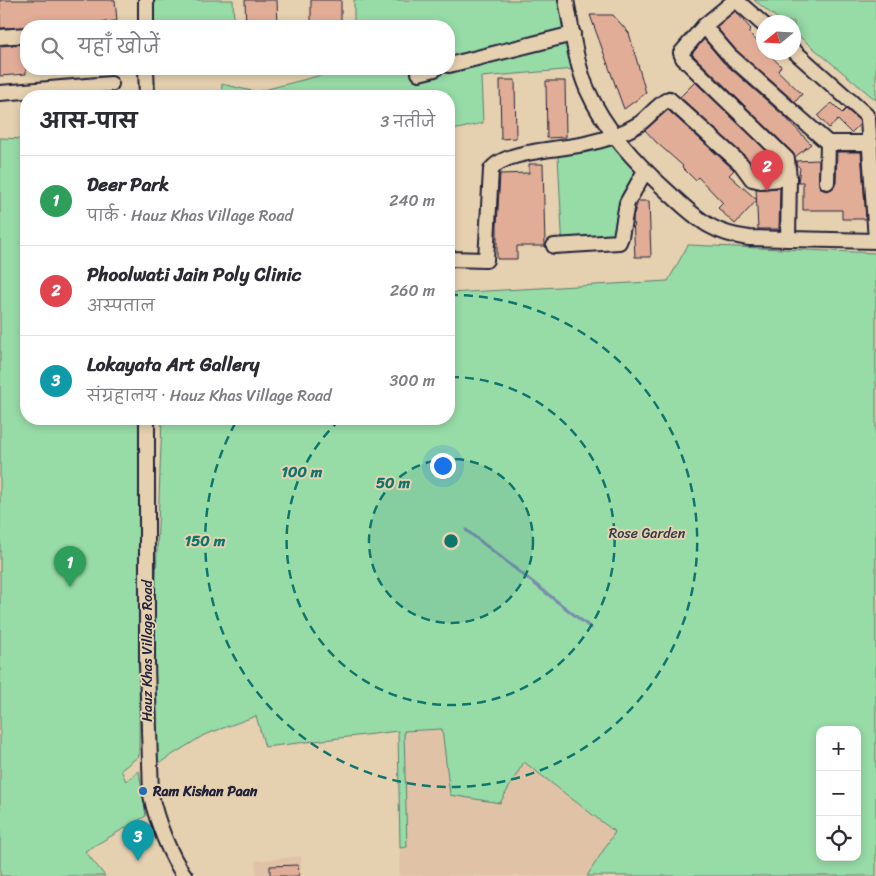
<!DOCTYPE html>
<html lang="hi">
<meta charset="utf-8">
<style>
:root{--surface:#fff;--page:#f2f2f3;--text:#2b2b33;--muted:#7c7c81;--line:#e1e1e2;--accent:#1f6fb2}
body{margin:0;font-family:Sriracha,"Playpen Sans Deva",sans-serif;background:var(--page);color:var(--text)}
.controls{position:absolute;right:15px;bottom:15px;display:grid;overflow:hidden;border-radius:10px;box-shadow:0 2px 8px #0003}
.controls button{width:45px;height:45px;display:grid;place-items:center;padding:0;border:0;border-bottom:1px solid var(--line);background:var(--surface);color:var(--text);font:25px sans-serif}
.compass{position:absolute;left:756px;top:15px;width:45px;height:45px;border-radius:50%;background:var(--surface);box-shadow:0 2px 8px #0003;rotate:252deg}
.you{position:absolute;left:442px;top:465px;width:18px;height:18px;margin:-12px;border:4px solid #fff;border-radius:50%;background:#1a73e8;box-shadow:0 0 0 8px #1a73e833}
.badge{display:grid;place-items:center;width:32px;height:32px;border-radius:50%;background:var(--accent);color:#fff;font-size:16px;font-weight:700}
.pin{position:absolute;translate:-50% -41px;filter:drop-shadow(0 1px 2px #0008)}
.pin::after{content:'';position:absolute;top:26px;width:18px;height:15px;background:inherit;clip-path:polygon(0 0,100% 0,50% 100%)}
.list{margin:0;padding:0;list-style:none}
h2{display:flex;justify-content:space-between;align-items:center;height:65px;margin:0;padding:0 20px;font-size:21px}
h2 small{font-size:16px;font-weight:400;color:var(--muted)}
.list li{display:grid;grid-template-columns:32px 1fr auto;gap:15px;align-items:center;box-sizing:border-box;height:90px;padding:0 20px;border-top:1px solid var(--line)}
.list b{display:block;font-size:19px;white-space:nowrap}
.list p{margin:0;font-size:16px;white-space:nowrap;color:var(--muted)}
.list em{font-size:16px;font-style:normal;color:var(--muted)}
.icon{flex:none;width:28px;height:28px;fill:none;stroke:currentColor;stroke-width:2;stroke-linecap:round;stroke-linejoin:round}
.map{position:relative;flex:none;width:876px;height:876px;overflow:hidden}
.search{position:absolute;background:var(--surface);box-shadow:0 2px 8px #0003;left:20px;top:20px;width:435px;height:55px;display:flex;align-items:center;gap:12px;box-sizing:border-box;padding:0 18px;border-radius:20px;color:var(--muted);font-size:19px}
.panel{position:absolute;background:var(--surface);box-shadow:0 2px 8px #0003;left:20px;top:90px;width:435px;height:335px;border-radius:20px}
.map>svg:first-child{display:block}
</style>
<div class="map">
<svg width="876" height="876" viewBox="0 0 876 876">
<rect width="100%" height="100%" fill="#e5d0af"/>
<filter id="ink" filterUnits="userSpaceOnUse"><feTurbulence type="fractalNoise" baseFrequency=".02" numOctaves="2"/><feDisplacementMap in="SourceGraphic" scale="10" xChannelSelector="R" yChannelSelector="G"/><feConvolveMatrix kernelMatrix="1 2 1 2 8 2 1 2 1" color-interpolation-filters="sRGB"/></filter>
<g filter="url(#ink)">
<g fill="#e0c3a6">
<polygon points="443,729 524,762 615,832 587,876 399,876 400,848 407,847 404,731"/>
<polygon points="301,856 301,876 257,876 255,861"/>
</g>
<g fill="#97dba7" stroke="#5c7e71" fill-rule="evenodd">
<polygon points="149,0 233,0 234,26 150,26"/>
<polygon points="354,0 560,0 575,69 481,77 483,123 449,131 449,96 221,96 222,84 256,92 345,69 449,69 449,26 354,26"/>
<polygon points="754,0 876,0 876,100 794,32 794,22 782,22"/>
<polygon points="0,138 26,139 26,419 141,419 139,756 121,770 126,781 139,771 146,816 85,851 105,876 0,876"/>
<polygon points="613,146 637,169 622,194 619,245 563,250 558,156"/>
<path d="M688,245L876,253V876H587L615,832L524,762L500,803L450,795L442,729L404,731L407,847L400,848L398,731L265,747L256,716L204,735L156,765L157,712L151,711L162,419H449V293L668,281ZM820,730H857V857H820Z"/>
</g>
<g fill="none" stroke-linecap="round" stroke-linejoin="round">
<polyline stroke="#788dad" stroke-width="3" points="466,530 591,628"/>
</g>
<g fill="#e2ad97" stroke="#22223b">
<polygon points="0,0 115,0 117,21 61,26 0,28"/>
<polygon points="245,0 277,0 278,26 246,26"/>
<rect x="311" y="0" width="30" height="26"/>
<polygon points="735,11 751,29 748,32 762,46 761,47 764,50 764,52 767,52 781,66 778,71 802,94 795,102 735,49 716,27"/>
<polygon points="590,15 613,15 629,33 646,93 624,109"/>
<polygon points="704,39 723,62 783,115 811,144 795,157 793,153 692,54"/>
<polygon points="26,44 26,74 0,76 0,46"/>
<polygon points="500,80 515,80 516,138 501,139"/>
<polygon points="546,81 565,81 566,137 547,138"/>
<polygon points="695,82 778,162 767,172 757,171 747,158 680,97"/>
<polygon points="832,103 842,113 846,109 859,120 860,124 851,133 838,120 829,128 818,116"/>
<polygon points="668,110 734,170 729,175 757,200 735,224 718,208 723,203 698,177 695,180 682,167 683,166 656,142 645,130"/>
<polygon points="837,152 861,152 866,219 842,219 842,210 803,210 803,182 798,182 800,168 796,164 796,161 819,160 819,186 823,190 827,191 832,189 836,183"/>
<polygon points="529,164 543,164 545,246 517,246 517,259 497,259 497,226 500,174 529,173"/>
<polygon points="780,188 779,229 758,229 756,189"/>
<polygon points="638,201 649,201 651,257 635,257 633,217"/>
<polygon points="298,865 299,876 270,876 270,866"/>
</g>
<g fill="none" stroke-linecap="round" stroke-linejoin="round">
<g stroke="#22223b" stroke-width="18">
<g id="minor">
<polyline points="146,0 146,26"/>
<path d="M566,0C572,29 575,61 587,89C605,130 635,162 668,192C681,204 694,217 710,226C722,233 735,236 749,238L876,241"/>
<polyline points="764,25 738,2 733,2 704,26 681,53 683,58 787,159 789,178 788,239"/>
<polyline points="704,26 729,55 828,143"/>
<polyline points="0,37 26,35"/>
<polyline points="794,51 866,115 868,119 876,241"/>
<polyline points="449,65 573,34"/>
<polyline points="146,69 147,96"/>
<polyline points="419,73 435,69"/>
<polyline points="0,93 111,84"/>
<polyline points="827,182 828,143 871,143"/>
<polyline points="554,246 619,242 621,237 627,203 645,171"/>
<path d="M449,259L486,260L491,170C502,151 563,149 585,144C604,140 623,134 639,124C649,117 657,105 669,99L741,164L752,179L761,181L789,178"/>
<path d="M147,419V664L151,795C156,819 170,857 185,876"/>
</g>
</g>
<use href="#minor" stroke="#e5d0af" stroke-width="14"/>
</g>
</g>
<circle cx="451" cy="541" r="82" fill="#0f766e" fill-opacity=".12"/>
<g fill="none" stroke="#0f766e" stroke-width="2.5" stroke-dasharray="9 6">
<circle cx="451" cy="541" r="82"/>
<path d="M450 377A164 164 0 1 1 341 419"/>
<path d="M449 295A246 246 0 1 1 237 420"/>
</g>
<circle fill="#1f6fb2" stroke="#e5d0af" stroke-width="2" cx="143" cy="791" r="5"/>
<g text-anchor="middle" stroke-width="4" stroke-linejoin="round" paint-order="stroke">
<g font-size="14" fill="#343e4b" stroke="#e5d0af">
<text x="647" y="538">Rose Garden</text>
</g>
<g font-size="14" fill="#22223b" stroke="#e5d0af">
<text transform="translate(147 651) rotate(-90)" y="5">Hauz Khas Village Road</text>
</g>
<g font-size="14" font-weight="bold" fill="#22223b" stroke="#e5d0af" text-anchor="start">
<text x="153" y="796">Ram Kishan Paan</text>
</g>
</g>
<circle cx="451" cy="541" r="8" fill="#0f766e" stroke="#e5d0af" stroke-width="2.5"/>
<g font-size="15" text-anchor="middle" font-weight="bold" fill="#0f766e" stroke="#e5d0af" stroke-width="4" stroke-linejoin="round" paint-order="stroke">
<text x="302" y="477">100 m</text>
<text x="393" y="488">50 m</text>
<text x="205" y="546">150 m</text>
</g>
</svg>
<div class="controls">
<button>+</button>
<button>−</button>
<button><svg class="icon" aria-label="locate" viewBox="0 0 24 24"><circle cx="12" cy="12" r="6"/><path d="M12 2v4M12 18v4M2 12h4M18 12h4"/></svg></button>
</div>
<svg class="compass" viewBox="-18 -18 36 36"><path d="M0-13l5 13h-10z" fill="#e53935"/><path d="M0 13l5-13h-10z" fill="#7c7c81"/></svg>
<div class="you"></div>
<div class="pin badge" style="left:70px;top:587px;background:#2e9e5b">1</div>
<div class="pin badge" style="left:767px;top:191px;background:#e0444e">2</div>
<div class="pin badge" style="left:138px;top:861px;background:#0f9aa8">3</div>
<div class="search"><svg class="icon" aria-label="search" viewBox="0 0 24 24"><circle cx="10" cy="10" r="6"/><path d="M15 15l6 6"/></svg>यहाँ खोजें</div>
<section class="panel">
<h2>आस-पास<small>3 नतीजे</small></h2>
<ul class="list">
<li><span class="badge" style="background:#2e9e5b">1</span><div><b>Deer Park</b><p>पार्क · Hauz Khas Village Road</p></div><em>240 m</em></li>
<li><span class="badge" style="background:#e0444e">2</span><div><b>Phoolwati Jain Poly Clinic</b><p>अस्पताल</p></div><em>260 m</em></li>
<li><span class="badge" style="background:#0f9aa8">3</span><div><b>Lokayata Art Gallery</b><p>संग्रहालय · Hauz Khas Village Road</p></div><em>300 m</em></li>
</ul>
</section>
</div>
